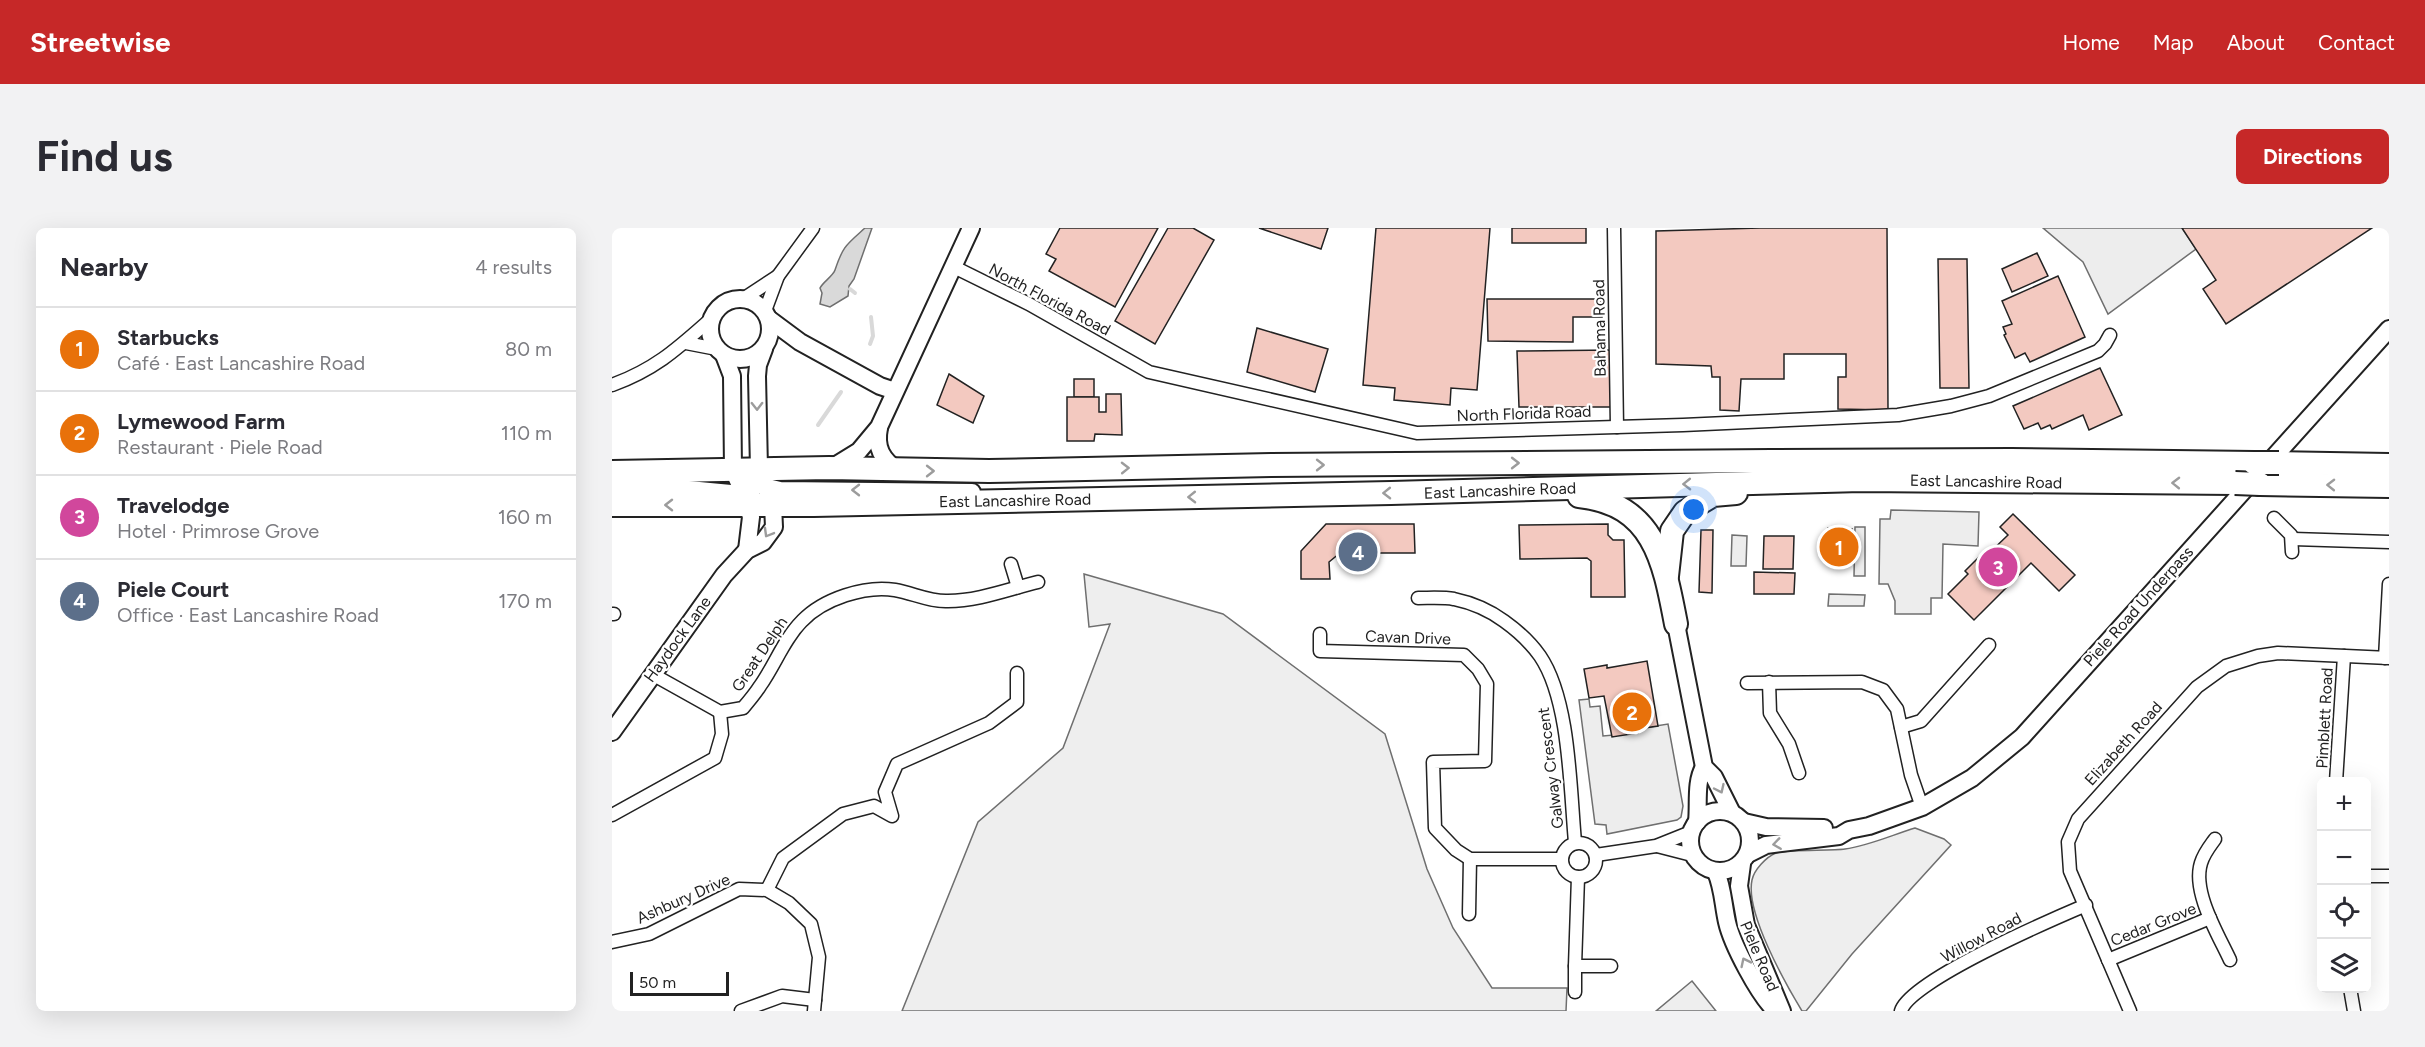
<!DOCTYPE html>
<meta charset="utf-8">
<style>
:root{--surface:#fff;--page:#f2f2f3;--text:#2b2b33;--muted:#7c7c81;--line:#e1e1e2;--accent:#c62828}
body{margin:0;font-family:Figtree,sans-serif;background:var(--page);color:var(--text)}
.controls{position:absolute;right:18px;bottom:18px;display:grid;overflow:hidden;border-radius:9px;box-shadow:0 6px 24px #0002}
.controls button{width:54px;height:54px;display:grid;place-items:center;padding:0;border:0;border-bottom:2px solid var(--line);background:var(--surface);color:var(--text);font:30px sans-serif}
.scale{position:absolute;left:18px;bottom:15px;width:99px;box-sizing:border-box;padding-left:6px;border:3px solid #222;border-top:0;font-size:16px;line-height:21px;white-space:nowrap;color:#222;-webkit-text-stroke:4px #fff;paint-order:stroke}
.you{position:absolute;left:1082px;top:282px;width:21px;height:21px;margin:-15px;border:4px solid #fff;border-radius:50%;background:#1a73e8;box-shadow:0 0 0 9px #1a73e833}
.badge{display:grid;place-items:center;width:39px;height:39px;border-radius:50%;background:var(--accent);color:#fff;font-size:20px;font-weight:700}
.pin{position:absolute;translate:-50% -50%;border:3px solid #fff;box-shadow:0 2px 6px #0006}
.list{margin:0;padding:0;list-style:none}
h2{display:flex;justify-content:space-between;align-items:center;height:78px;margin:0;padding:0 24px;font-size:26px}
h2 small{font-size:20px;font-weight:400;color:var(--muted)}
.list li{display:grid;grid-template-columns:39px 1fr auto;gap:18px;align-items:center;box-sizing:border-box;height:84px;padding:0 24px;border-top:2px solid var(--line)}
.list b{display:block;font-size:22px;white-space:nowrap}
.list p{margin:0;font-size:20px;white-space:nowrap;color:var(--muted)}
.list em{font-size:20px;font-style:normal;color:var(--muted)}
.icon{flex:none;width:33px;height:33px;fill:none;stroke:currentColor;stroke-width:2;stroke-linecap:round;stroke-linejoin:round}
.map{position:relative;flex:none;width:1777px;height:783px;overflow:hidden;border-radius:9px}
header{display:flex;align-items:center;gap:36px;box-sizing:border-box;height:84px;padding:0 30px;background:var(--accent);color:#fff}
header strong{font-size:28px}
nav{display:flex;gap:33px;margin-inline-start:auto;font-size:21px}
.intro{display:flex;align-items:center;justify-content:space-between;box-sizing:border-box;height:144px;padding:0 36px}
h1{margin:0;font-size:42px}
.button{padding:15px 27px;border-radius:9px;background:var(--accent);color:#fff;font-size:21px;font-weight:700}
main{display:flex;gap:36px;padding:0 36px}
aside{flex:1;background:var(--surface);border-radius:9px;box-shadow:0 6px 24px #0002}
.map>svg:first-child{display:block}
</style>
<header>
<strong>Streetwise</strong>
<nav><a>Home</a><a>Map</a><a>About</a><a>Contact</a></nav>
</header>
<div class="intro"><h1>Find us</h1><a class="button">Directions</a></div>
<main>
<aside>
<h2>Nearby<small>4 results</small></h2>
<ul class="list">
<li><span class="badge" style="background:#e8710a">1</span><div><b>Starbucks</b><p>Café · East Lancashire Road</p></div><em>80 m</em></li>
<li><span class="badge" style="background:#e8710a">2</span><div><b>Lymewood Farm</b><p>Restaurant · Piele Road</p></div><em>110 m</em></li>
<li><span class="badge" style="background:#d1479c">3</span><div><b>Travelodge</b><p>Hotel · Primrose Grove</p></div><em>160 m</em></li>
<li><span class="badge" style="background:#5c6f8a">4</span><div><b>Piele Court</b><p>Office · East Lancashire Road</p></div><em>170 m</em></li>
</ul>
</aside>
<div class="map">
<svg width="1777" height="783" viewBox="0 0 1777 783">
<rect width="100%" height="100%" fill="#fff"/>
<g fill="#eee" stroke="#6f6f6f" stroke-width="1.5">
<polygon points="472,346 611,386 773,506 815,641 841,700 880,760 955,760 954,783 290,783 366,594 451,520 498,396 477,399"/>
<path d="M1303,600L1332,611L1339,617L1240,726L1194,783H1190C1173,755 1133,684 1140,652C1142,642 1154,629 1164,625C1174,621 1218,623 1233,621C1256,618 1280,607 1303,600Z"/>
<polygon points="1080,753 1104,783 1044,783"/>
</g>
<g fill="#ededed" stroke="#6f6f6f" stroke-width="1.5">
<polygon points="1431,0 1570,0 1584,21 1496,86 1471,34"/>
<polygon points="1279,282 1367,284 1366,318 1331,316 1330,370 1319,370 1319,386 1283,386 1283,373 1276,356 1267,356 1268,291 1278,291"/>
<polygon points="1243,299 1253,299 1253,348 1242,348"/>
<polygon points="1120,307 1135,308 1134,338 1119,338"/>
<polygon points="1217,366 1253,367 1252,378 1216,378"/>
<polygon points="977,471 978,479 988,478 991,508 1025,505 1025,501 1056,496 1071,578 1069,589 1065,592 995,606 994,597 983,596 967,472"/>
</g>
<path fill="#d9d9d9" stroke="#6f6f6f" stroke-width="1.5" d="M253,0H260L242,51L237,58L236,68L218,79L208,76L210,65L208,60C211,54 221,48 223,42C231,18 234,17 253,0Z"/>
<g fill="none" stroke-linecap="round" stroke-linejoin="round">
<g stroke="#d9d9d9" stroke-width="4">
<polyline points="238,61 243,65"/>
<polyline points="258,116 261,108 259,89"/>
<polyline points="206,197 229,164"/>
</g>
</g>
<g fill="#f3c9c0" stroke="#222" stroke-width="1.5">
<polygon points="448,0 546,0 503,79 437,43 444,31 434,26"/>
<polygon points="556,0 581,0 602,12 543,116 503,93"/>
<polygon points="647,0 716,0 709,21"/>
<polygon points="764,0 878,0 865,162 839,160 838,177 782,172 783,160 751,157"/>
<rect x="900" y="0" width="74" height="15"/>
<polygon points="1148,0 1275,0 1276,182 1226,181 1226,149 1234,149 1234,126 1172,126 1172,151 1129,151 1127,183 1108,182 1108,149 1100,149 1099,138 1044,136 1044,3"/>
<polygon points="1570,0 1760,0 1614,96 1591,61 1604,52"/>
<polygon points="1425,25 1436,48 1400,64 1390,41"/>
<polygon points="1326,31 1355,31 1357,160 1328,160"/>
<polygon points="1446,48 1473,109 1418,134 1413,125 1403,130 1392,107 1394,106 1391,99 1400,96 1390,73"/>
<polygon points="875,71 989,71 990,89 961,89 961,114 876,113"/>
<polygon points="645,100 716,121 703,164 635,144"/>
<polygon points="1001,122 1001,179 907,179 905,123"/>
<polygon points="1488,140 1510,187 1477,202 1471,187 1440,201 1438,197 1429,201 1426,195 1412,201 1401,178"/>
<polygon points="337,146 372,168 361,195 325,177"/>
<rect x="462" y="151" width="20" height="18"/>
<polygon points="494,166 509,166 510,207 483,206 482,213 455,213 455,169 487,169 487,184 494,184"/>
<polygon points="1401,286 1463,347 1447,363 1419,335 1362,392 1336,366 1356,346 1353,343 1367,329 1370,332 1396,307 1388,299"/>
<polygon points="714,296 802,296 803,325 728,325 717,334 718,351 689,351 689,323"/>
<polygon points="996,296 996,307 1001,312 1012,312 1013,369 979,369 979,333 975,330 908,331 907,297"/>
<polygon points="1216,300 1240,301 1240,336 1216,336 1216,314 1211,314 1211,306 1216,306"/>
<polygon points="1089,302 1101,302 1100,365 1087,364"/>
<polygon points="1152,308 1182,308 1181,341 1151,341"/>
<polygon points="1142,344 1183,345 1182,366 1142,366"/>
<polygon points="1035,433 1046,498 1025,501 1026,505 1000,509 992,468 977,470 972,441 995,437 995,440"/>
</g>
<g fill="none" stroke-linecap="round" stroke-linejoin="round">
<g stroke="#222" stroke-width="15">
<g id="street">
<polyline points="1002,0 1005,199"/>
<polyline points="342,39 417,76 537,144 805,205 1071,197 1286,187 1339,178 1377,168 1486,123 1493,116 1498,107"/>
<polyline points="131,71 166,48"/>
<polyline points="153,83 166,48 201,0"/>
<polyline points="74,115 105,121"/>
<path d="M0,157C44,141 66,120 100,90"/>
<polyline points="1662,290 1679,307 1680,324"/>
<polyline points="1681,311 1777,314"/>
<polyline points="399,336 406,359"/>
<path d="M806,370C818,370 831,369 842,371C861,375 877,382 892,393C906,403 918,414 928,428C958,472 958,561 963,614"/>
<polyline points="0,386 2,386"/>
<polyline points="708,406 708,423 852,427 866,441 875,456 873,533 821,534 823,600 844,622 858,631 949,631"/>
<polyline points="1773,430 1777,356"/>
<path d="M40,446L108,484L131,480C137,473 143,466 148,458C163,437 172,411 190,393C211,371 253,357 283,362C301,365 318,374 336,373C366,373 397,361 426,354"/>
<polyline points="1157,454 1158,485 1177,516 1187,545"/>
<polyline points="1135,455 1250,454 1271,462 1285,481 1299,547 1310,579"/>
<polyline points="1289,499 1309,493 1377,417"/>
<polyline points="1724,554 1732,428"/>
<polyline points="0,587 103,530 110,506 108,484"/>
<path d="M1603,611C1598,618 1592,625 1589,635C1580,664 1606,706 1618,732"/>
<circle cx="967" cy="632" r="17"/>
<polyline points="1045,618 1080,627"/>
<polyline points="984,627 1044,618 1079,604"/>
<polyline points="1754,648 1777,648"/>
<polyline points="966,649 963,738 999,738"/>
<polyline points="155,662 171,630 231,586 262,578 280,588 273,564 285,536 377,495 405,474 405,445"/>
<polyline points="857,686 858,631"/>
<polyline points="0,714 37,706 127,661 155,662 177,675 199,696 207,729 202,783"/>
<polyline points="1496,732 1598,690"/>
<polyline points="1738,760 1742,783"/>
<polyline points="963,764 963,738"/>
<polyline points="129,783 170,768 203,772"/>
<path d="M1289,783C1297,753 1441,691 1474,677"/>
<polyline points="1518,783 1458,643 1456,614 1466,591 1585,459 1614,438 1646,428 1666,425 1777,430"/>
</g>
</g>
<g stroke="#222" stroke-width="20">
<g id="secondary">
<circle cx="128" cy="101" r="30"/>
<polyline points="157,91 188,114 268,158 283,163"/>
<polyline points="112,127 120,148 121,242 132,266 139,289 135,322"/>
<path d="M267,200C263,220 270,231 286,243"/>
<polyline points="221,239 247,223 267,199 359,0"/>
<polyline points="121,242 134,254 168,262 360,264"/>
<polyline points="0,260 55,259 140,267"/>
<polyline points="1064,396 1092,539 1102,549 1120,585"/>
<polyline points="0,504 112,347 135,322 151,314 162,299 161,277 147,241 145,148 146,137 152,121"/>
<circle cx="1108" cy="613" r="30"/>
<path d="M1085,594C1087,576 1083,554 1092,539"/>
<polyline points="1132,594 1154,599 1212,600"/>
<polyline points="1136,626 1154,617 1227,608 1237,602 1257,598 1310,579 1360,550 1410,509 1777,101"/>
<polyline points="1130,636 1127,658 1134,697 1170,783"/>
<path d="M1104,644C1111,660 1111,676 1115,694C1120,716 1147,768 1164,783"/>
</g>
</g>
<g stroke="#222" stroke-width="26">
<g id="highway">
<polyline points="1667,235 1777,237"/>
<polyline points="0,244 217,240 377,243 659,237 1159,233 1399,232 1642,235"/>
<polyline points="1648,256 1777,258"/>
<path d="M967,268C1042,276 1052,333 1064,396"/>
<polyline points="0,277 202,277 779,265 1249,252 1623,255"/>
<polyline points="1055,348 1060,303 1073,284 1101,267 1124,265"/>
</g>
</g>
<use href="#street" stroke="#fff" stroke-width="12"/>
<use href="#secondary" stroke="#fff" stroke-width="16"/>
<use href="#highway" stroke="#fff" stroke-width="22"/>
<g stroke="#222" stroke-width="26" stroke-linecap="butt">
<g id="highway-bridge">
<polyline points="1642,235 1667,235"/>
<polyline points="1623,255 1648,256"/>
</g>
</g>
<use href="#highway-bridge" stroke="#fff" stroke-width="22"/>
</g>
<defs><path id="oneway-chevron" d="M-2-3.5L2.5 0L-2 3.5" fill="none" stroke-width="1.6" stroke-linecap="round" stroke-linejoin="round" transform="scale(1.5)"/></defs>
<g stroke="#9c9c9c">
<use href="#oneway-chevron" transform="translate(145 178) rotate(89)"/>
<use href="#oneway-chevron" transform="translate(903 235)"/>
<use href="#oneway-chevron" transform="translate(708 237)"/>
<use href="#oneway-chevron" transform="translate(513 240) rotate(-1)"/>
<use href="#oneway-chevron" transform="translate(318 243)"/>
<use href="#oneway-chevron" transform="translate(1564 255) rotate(-179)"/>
<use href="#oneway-chevron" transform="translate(1075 256) rotate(179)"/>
<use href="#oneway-chevron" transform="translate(1719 257) rotate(-179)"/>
<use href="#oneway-chevron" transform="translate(244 262) rotate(-180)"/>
<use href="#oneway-chevron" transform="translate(775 265) rotate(179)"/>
<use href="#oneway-chevron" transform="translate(580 269) rotate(179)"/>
<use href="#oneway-chevron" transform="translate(57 277) rotate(-180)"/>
<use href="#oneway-chevron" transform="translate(156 305) rotate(120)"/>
<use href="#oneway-chevron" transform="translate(1108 561) rotate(65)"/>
<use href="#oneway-chevron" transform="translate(1165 616) rotate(172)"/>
<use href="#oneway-chevron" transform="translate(1133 734) rotate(-116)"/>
</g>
<g text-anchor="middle" stroke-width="4.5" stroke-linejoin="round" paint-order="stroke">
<g font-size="16" fill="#222" stroke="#fff">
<text transform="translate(438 71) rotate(28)" y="6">North Florida Road</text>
<text transform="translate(987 100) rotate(-91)" y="6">Bahama Road</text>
<text transform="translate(912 185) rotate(-2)" y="6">North Florida Road</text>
<text transform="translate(1374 253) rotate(1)" y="6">East Lancashire Road</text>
<text transform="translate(888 262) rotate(-2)" y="6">East Lancashire Road</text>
<text transform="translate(403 272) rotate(-1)" y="6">East Lancashire Road</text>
<text transform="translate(1526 378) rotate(-48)" y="6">Piele Road Underpass</text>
<text transform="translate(796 409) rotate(2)" y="6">Cavan Drive</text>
<text transform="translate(65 411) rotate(-54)" y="6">Haydock Lane</text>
<text transform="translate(147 426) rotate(-56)" y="6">Great Delph</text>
<text transform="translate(1712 490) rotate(-87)" y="6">Pimblett Road</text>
<text transform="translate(1511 515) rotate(-48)" y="6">Elizabeth Road</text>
<text transform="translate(938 540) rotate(-97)" y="6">Galway Crescent</text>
<text transform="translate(71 670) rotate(-24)" y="6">Ashbury Drive</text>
<text transform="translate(1541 696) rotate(-22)" y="6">Cedar Grove</text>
<text transform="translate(1369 709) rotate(-28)" y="6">Willow Road</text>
<text transform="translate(1148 728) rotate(67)" y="6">Piele Road</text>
</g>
</g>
</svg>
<div class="controls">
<button>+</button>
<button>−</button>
<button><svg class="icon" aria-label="locate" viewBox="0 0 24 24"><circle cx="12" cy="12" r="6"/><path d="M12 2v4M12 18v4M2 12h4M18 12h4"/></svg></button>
<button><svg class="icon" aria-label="layers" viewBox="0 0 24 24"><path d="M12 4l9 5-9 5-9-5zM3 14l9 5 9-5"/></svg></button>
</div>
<div class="scale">50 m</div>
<div class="you"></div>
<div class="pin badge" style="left:1227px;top:319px;background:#e8710a">1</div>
<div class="pin badge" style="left:1020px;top:484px;background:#e8710a">2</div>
<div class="pin badge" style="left:1386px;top:339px;background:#d1479c">3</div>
<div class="pin badge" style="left:746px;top:324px;background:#5c6f8a">4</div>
</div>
</main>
